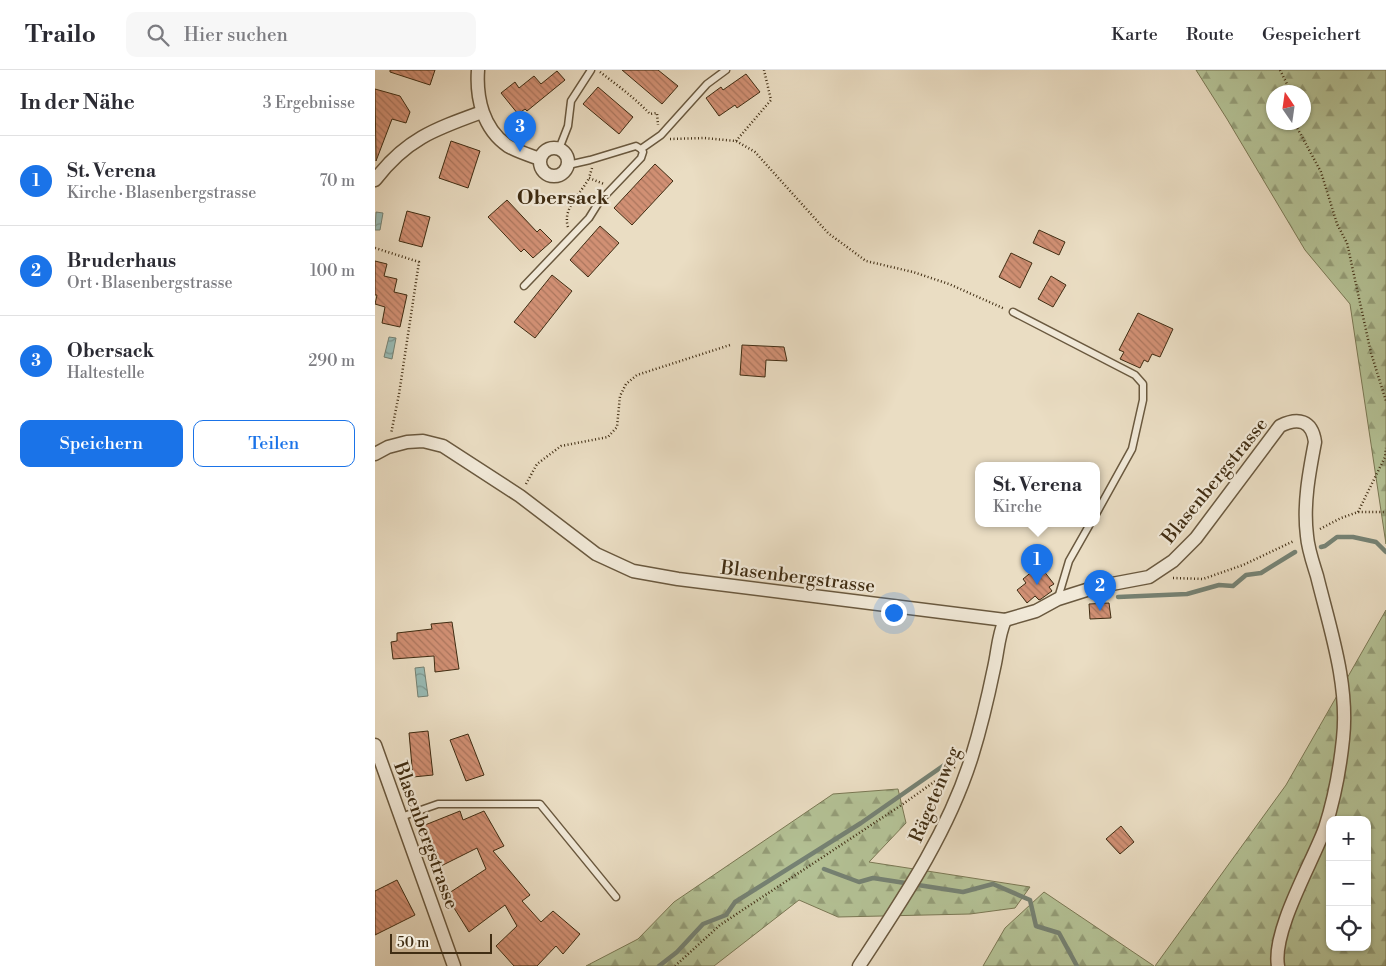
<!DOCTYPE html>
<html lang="de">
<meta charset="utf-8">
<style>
:root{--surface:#fff;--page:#f7f7f7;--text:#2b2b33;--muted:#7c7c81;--line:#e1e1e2;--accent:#1a73e8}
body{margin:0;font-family:"Libre Bodoni",serif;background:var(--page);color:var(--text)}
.controls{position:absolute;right:15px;bottom:15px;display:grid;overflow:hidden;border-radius:10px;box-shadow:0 1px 4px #0004}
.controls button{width:45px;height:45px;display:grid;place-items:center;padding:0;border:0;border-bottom:1px solid var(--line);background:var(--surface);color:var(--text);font:25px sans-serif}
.compass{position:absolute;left:891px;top:15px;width:45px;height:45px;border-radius:50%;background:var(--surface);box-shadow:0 1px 4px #0004;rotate:347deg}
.scale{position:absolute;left:15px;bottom:12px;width:102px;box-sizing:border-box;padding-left:5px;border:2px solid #402d13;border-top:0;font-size:14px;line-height:18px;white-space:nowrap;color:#402d13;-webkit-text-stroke:4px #f1e9d8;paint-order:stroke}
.you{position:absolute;left:518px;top:542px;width:18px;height:18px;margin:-12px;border:4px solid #fff;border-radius:50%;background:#1a73e8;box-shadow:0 0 0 8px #1a73e833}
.badge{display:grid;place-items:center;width:32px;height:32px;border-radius:50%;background:var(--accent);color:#fff;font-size:16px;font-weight:700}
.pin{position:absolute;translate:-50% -41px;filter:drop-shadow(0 1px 2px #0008)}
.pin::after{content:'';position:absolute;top:26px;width:18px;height:15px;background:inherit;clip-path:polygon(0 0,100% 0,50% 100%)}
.popup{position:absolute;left:600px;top:392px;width:125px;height:65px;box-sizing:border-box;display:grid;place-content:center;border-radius:10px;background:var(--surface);filter:drop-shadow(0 1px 4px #0005);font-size:16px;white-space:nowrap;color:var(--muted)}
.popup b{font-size:19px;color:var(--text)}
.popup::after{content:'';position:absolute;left:50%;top:100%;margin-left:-10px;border:10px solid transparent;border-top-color:var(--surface)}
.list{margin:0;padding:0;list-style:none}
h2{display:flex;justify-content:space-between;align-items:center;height:65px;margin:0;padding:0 20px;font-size:21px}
h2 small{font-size:16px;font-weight:400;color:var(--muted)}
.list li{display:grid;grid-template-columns:32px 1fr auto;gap:15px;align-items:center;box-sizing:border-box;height:90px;padding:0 20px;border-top:1px solid var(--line)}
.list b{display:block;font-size:19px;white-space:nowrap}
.list p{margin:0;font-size:16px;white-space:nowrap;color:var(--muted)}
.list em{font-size:16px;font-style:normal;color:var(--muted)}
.actions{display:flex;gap:10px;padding:15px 20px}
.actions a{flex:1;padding:11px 0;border:1px solid var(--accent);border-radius:10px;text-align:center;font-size:18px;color:var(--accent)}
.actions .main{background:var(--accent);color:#fff}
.icon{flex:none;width:28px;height:28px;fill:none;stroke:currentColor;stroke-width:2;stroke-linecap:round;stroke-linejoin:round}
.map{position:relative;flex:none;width:1011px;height:896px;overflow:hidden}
header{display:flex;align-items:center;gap:30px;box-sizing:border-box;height:70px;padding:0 25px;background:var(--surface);border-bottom:1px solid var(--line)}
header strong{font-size:24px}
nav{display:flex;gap:28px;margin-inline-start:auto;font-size:18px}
.search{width:350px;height:45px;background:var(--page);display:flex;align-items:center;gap:12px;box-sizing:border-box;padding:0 18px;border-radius:10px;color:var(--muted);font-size:19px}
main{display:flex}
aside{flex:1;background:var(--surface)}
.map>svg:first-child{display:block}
</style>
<header>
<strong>Trailo</strong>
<div class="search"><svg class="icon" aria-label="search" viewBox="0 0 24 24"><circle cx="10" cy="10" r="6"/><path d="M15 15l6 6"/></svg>Hier suchen</div>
<nav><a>Karte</a><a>Route</a><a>Gespeichert</a></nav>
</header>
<main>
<aside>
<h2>In der Nähe<small>3 Ergebnisse</small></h2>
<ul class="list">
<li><span class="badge">1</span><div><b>St. Verena</b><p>Kirche · Blasenbergstrasse</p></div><em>70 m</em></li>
<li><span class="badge">2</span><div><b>Bruderhaus</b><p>Ort · Blasenbergstrasse</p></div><em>100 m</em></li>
<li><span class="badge">3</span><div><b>Obersack</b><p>Haltestelle</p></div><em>290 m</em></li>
</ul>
<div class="actions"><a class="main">Speichern</a><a>Teilen</a></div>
</aside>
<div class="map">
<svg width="1011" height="896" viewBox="0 0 1011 896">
<defs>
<pattern id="forest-firs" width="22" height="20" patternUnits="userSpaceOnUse" patternTransform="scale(1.25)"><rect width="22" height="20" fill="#b4c296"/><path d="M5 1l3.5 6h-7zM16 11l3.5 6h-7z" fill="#949e79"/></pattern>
<pattern id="water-waves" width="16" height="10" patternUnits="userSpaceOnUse" patternTransform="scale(1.25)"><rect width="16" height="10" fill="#98bbb5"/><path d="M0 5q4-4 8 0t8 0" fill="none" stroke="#7d9892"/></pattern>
<pattern id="building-back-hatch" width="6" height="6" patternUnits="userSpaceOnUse" patternTransform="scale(1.25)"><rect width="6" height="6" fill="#d19074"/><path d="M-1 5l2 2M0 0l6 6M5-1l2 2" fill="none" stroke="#ab765e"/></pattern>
</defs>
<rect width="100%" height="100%" fill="#eaddc3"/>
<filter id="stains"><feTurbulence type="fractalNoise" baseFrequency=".004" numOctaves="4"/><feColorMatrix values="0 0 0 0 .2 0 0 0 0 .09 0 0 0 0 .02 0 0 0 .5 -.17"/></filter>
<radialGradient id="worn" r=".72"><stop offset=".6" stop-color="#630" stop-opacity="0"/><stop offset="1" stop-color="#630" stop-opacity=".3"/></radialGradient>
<g fill="url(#forest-firs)" stroke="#7a7854" fill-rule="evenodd">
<path d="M821,0H1011V474L975,234L930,180L852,49ZM928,22V52H898V22Z"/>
<path d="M1011,540V896H780L911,715ZM955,750H992V877H955Z"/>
<polygon points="523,719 531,753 494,792 655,817 640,838 595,844 463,847 424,830 339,896 211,896 263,869 299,832 458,724"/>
<polygon points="669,822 779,896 608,896 630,858"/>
</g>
<g fill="url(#water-waves)" stroke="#758274">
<polygon points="1,142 8,143 5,160 0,160"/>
<polygon points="14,267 21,268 17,289 9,287"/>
<polygon points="49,597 53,626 43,627 40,598"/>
</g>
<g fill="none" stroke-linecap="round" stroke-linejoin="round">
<g stroke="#758274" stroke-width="4.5">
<polyline points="946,477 950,476 962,467 978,467 1001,472 1011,482"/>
<polyline points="743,527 812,524 844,515 858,516 871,505 886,503 920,482"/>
<polyline points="449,799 484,812 498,808 588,822 618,814 655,830 661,856 684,863 702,896"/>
<polyline points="284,896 302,882 328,854 351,845 360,832 486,753 578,689"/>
</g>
</g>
<g fill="url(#building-back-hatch)" stroke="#402d13">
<polygon points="15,0 60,0 55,15 15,2"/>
<polygon points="247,0 283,0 303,16 287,34"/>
<polygon points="182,1 190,10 152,41 150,39 143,44 126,23 140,12 144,18 159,6 166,14"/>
<polygon points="371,4 385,22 362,38 360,35 344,46 331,28 346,17 348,20"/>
<polygon points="223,17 258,47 244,64 208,34"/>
<polygon points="0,19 25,26 35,42 31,53 17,49 1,91"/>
<polygon points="76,71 105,81 93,118 64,108"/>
<polygon points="280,94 298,111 257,155 239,138"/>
<polygon points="132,130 162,162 165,159 177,171 158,188 149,179 146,182 113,147"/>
<polygon points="32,141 55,147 47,177 24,171"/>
<polygon points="225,156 244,173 213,207 195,190"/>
<polygon points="664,160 690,172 684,185 658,173"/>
<polygon points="636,183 657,193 645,218 624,207"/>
<polygon points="0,191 12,194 9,206 22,209 19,222 32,225 25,257 7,253 10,237 0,234 2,225 0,225"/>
<polygon points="177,205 197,221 160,268 139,252"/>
<polygon points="676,206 691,215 678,237 663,229"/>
<polygon points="763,243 798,259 785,287 777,284 773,292 769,290 765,298 745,289 749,282 744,280"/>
<polygon points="367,275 409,277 412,291 391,290 390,307 365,305"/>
<polygon points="659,500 663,504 668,500 679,514 674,517 677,521 666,529 664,530 660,526 652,533 642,520 651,513 648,509"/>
<polygon points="734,533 736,548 715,549 714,534"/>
<polygon points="77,552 84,599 60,602 59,586 18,589 16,572 22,571 22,563 57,559 56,554"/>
<polygon points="53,661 58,705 38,707 34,663"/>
<polygon points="93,664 109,705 91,711 75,670"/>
<polygon points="85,741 88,750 109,741 129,776 118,781 155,825 147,831 166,852 178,841 205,864 188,884 181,876 162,896 139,896 121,876 142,856 130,835 94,862 71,825 111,799 102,778 62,798 45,757"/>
<polygon points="746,756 759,772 745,784 731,769"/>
<polygon points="22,810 40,845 0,865 0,821"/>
</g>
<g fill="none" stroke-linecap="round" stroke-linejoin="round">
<g stroke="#6a593f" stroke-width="9">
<g id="service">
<polyline points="184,79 193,56 196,31 216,0"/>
<polyline points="193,95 215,90 261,76 266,79 286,65 332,14 351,0"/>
<polyline points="149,216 214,148 224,132 266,88 268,82 266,79"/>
<polyline points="638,242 760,305 768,314 768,330 757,379 721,444"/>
<polyline points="683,528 694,491 715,454"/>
<polyline points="26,747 63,734 165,734 241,827"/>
</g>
</g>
<g stroke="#6a593f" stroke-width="15">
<g id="minor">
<path d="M103,0C101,28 108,59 133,76C143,82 154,85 165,89"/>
<circle cx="179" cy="92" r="14"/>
<path d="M0,110C31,69 60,59 107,42"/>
<path d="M0,384L13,377L32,372L48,371L68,376L145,426L221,484L258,501L303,509L630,550L661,541L683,529L721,517L774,507L798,491L821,468L905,356C923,347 937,350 940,372C934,403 928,435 932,466C933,479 938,493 942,506C955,559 974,614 968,669C965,698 959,730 950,758C937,793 897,861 903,896"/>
<polyline points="0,675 79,896"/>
<path d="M484,896C528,829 573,763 597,686C606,657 613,627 619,598C623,581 623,566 630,550"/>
</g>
</g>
<g stroke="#402d13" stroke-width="2.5" stroke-dasharray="1 2.5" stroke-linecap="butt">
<polyline points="905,0 912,14 913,22"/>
<path d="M225,2C242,15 260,28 275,44L282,43L283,55"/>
<polyline points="919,52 946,102 962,154 972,173 996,283 1011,331"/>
<polyline points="295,69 329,68 361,71 380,82 453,163 491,191 538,202 574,214 630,239"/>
<polyline points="361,71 396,30 389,0"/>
<polyline points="217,98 214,108 229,114"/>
<path d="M193,157C187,138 206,124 214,108"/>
<polyline points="0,178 44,192 24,324 16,364"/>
<polyline points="151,414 162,394 186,376 233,367 242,357 245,326 251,314 262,305 355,275"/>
<polyline points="983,442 1010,387 1011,378"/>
<polyline points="945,459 966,448 983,442 1011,442"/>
<polyline points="798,508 828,509 868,495 919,471"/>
<polyline points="300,896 345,855 528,734 580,697"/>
</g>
<use href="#service" stroke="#f1e9d8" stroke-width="6"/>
<use href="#minor" stroke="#f1e9d8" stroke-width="12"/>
</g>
<g text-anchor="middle" stroke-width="4.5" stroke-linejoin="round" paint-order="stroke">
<g font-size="19" fill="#402d13" stroke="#f1e9d8">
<text transform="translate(839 410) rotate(-51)" y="7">Blasenbergstrasse</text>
<text transform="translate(423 506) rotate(7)" y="7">Blasenbergstrasse</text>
<text transform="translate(559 724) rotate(-67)" y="7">Rägetenweg</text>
<text transform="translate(52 765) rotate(70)" y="7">Blasenbergstrasse</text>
</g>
<g font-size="20" font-weight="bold" fill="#402d13" stroke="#f1e9d8">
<text x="188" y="134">Obersack</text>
</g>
</g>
<rect width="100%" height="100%" filter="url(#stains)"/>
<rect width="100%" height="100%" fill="url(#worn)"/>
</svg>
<div class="controls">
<button>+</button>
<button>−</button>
<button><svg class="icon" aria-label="locate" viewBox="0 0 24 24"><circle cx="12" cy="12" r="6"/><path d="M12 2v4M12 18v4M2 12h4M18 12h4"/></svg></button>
</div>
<svg class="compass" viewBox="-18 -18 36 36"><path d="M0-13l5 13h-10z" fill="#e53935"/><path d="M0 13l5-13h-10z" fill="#7c7c81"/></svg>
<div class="scale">50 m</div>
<div class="you"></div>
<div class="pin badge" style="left:662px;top:515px">1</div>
<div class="popup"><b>St. Verena</b>Kirche</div>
<div class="pin badge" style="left:725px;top:541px">2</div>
<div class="pin badge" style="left:145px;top:82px">3</div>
</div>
</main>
